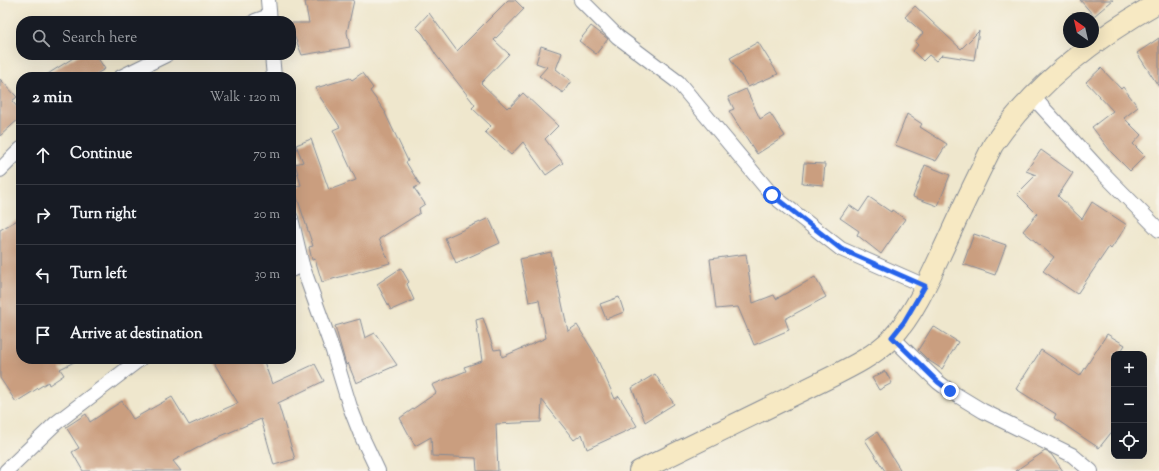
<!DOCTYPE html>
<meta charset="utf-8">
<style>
:root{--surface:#171b24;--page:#20242c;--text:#f1f3f6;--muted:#9ea1a6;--line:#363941}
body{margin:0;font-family:"Sorts Mill Goudy",serif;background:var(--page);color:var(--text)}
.controls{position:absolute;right:12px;bottom:12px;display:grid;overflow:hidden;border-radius:8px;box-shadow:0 4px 16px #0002}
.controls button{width:36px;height:36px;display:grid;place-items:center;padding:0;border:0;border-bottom:1px solid var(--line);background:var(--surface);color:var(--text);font:20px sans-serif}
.compass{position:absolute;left:1063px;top:12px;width:36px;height:36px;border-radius:50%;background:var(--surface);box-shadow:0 4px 16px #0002;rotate:326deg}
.stop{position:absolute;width:12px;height:12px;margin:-9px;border:3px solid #2563eb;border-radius:50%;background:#fff}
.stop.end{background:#2563eb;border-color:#fff;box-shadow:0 1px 4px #0008}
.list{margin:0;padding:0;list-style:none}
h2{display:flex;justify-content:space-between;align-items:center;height:52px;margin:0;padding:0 16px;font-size:17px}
h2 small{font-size:13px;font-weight:400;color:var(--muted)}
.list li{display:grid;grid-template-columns:26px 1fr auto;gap:12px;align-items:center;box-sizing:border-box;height:60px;padding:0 16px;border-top:1px solid var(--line)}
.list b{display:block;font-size:15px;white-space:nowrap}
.list em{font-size:13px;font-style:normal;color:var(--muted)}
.icon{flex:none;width:22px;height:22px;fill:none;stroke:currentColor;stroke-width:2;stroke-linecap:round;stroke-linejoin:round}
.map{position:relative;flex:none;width:1159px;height:471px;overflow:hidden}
.search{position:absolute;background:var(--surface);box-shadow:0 4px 16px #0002;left:16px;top:16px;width:280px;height:44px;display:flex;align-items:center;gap:10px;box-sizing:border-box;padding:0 14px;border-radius:16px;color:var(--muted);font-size:15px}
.panel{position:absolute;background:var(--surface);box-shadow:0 4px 16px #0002;left:16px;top:72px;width:280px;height:292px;border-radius:16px}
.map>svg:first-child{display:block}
</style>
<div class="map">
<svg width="1159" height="471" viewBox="0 0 1159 471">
<rect width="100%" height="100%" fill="#f7f3e8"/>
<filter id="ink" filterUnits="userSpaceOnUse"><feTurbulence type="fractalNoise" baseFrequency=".025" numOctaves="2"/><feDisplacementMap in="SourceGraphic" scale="8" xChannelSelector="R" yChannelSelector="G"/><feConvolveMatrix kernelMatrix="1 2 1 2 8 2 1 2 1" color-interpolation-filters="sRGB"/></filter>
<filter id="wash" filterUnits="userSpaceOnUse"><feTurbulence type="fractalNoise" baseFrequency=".012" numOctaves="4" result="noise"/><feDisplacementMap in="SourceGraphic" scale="16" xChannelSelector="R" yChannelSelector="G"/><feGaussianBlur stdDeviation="0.9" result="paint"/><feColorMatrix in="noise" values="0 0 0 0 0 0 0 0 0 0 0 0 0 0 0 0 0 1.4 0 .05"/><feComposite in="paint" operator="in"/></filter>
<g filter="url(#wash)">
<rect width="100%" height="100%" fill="#efe7cd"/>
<g id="blocks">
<g fill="#ca9e7f">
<polygon points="315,0 354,0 347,32 350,47 302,55 291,28 291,23 309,23 305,2"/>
<polygon points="508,0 515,0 524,9 494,40 509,54 481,83 507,108 509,106 510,107 523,93 558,126 545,139 563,163 546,175 523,142 511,155 485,132 491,126 472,108 475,105 436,55 423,34 416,27 429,13 457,51"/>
<polygon points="1080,0 1113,0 1094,16"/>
<polygon points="915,6 961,49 979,31 974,60 942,55 936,61 929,55 923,61 913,51 918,45 915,42 923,33 905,17"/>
<polygon points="591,26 608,39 596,54 579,41"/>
<polygon points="1159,38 1159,87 1137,53"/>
<polygon points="758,42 778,74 748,87 730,58"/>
<polygon points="541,46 562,53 556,69 571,81 563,93 539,76 547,67 536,63"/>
<polygon points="78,55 96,55 105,69 91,77 43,77"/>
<polygon points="1101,68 1121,89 1123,87 1138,107 1124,118 1141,135 1133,144 1145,156 1130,171 1111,152 1092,127 1113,111 1086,82"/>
<polygon points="362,73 373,88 370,91 386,113 385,113 408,161 406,162 420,185 414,188 425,204 419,208 420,213 379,239 390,263 322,282 315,259 312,260 309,247 313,246 294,188 301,185 295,164 303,162 296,145 311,139 329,190 356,180 333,130 340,127 320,97 316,88 350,78 352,80"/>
<polygon points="0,79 17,97 12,101 21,111 21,117 0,136"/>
<polygon points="746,89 760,119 770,113 785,136 757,154 729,111 734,109 728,97"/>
<polygon points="907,114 922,124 920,127 947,144 936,161 895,145"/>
<polygon points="1041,150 1073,173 1058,196 1082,219 1092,202 1127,225 1111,249 1109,247 1077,294 1043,271 1054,257 1023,231 1037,214 1017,194 1036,175 1026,171"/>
<polygon points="804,163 825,164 823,185 802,183"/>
<polygon points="925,165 950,175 938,206 913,197"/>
<polygon points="869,197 891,212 892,210 905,219 881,254 857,235 859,231 840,218 849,205 859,212"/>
<polygon points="21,218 21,359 80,359 60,369 64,375 49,385 48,382 16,402 0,378 0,230"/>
<polygon points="489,218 500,243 456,263 445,238"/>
<polygon points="974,234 1006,245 995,275 963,264"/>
<polygon points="551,252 568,331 577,325 595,354 615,399 619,396 637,426 587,449 582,434 574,440 542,400 541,422 496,424 498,471 477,471 476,458 432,456 431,437 415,446 400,418 436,393 432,385 466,371 464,367 482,361 476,320 483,318 494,350 501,349 502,357 546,338 539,300 529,302 520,259"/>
<polygon points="746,254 753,303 774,295 776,299 815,277 826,297 785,319 789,330 754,345 738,307 716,309 710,259"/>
<polygon points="401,268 409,282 407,284 414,300 391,310 377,284"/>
<polygon points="619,297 624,312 606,319 600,304"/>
<polygon points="360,319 365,338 375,333 397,365 356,383 348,363 346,365 335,326"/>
<polygon points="933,326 958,342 942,369 928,360 918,350"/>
<polygon points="1107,334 1125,345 1119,354 1114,354 1114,429 1099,448 1054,418 1056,414 1016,389 1041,350 1080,376"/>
<polygon points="211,359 263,359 272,384 315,364 324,381 278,403 295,459 274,465 261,419 214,439 173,461 181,471 83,471 72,452 79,448 66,427 86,414 90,422 122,401 133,419 172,397 189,425 238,403"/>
<polygon points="885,371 892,383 879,390 872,378"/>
<polygon points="655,374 674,404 645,422 632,388"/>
<polygon points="877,432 901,471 885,471 865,440"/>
<polygon points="1045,451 1051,454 1063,471 1015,471"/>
</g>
</g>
</g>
<g filter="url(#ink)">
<use href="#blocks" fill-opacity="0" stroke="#858b96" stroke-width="1"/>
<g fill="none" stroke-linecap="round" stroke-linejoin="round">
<g stroke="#858b96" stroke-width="16">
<g id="street">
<polyline points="268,0 270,21"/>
<polyline points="581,0 618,37 678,82 772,195 841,249 925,286"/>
<polyline points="255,21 269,16"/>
<polyline points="272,55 274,77"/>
<polyline points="121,77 166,55"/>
<polyline points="1034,98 1098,168 1159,230"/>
<polyline points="0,170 21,149"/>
<polyline points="291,218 302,265 333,351 350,407 361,435 378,471"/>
<polyline points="291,270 302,265"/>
<polyline points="892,337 938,382 950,391 983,411 1072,455 1091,471"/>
<polyline points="6,471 56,423 140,359"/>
</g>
</g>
<g stroke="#858b96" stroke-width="22">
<path id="secondary" d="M639,471L831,377C853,366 875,355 892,338C916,312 931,275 946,243C961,210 977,177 993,145C1034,85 1097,37 1159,2"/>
</g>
<use href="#street" stroke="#fff" stroke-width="14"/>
<use href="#secondary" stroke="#f7e9c3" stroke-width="20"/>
</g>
</g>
<g fill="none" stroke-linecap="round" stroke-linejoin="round" filter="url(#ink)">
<polyline stroke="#2563eb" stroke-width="5" points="772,195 841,249 925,286 904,322 892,337 938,382 950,391"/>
</g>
</svg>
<div class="controls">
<button>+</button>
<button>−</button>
<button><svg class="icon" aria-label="locate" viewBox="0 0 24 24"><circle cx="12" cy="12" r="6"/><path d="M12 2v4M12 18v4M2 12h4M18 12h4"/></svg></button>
</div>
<svg class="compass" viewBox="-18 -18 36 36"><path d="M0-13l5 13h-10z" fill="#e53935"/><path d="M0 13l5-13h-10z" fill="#9ea1a6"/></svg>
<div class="stop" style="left:772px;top:195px"></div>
<div class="stop end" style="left:950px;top:391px"></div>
<div class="search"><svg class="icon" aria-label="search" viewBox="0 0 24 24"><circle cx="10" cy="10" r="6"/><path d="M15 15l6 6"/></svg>Search here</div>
<section class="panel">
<h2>2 min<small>Walk · 120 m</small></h2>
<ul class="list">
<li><svg class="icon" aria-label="ahead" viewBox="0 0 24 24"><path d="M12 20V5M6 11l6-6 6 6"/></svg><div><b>Continue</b></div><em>70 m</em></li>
<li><svg class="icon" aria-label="right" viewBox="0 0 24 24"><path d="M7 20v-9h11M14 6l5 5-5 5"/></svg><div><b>Turn right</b></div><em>20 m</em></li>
<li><svg class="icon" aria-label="left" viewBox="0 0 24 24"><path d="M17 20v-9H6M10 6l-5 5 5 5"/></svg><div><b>Turn left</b></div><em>30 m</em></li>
<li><svg class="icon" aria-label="arrive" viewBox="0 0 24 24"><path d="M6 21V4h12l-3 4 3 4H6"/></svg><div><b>Arrive at destination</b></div></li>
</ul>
</section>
</div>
